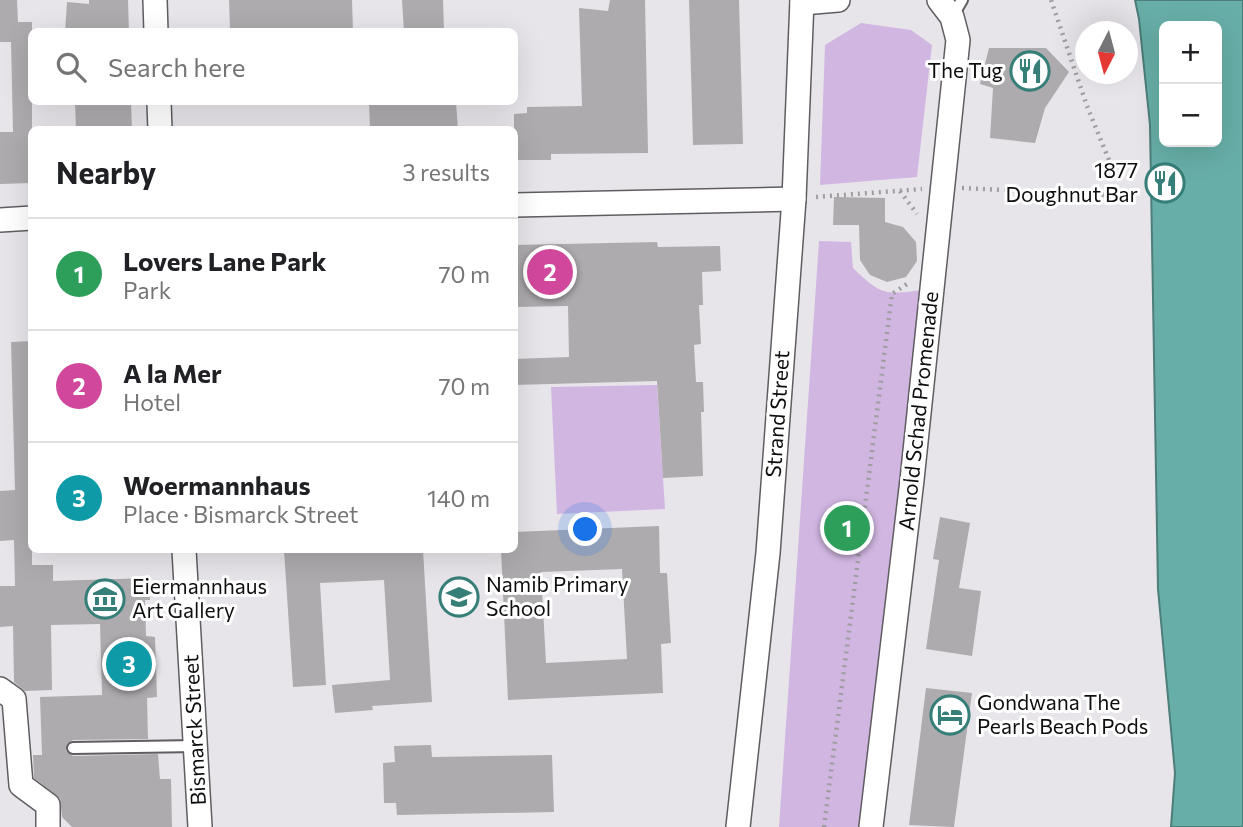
<!DOCTYPE html>
<meta charset="utf-8">
<style>
:root{--surface:#fff;--page:#f2f2f2;--text:#202124;--muted:#757577;--line:#e0e0e0;--accent:#1a73e8}
body{margin:0;font-family:Commissioner,sans-serif;background:var(--page);color:var(--text)}
.controls{position:absolute;right:21px;top:21px;display:grid;overflow:hidden;border-radius:10px;box-shadow:0 7px 28px #0002}
.controls button{width:63px;height:63px;display:grid;place-items:center;padding:0;border:0;border-bottom:2px solid var(--line);background:var(--surface);color:var(--text);font:35px sans-serif}
.compass{position:absolute;left:1075px;top:21px;width:63px;height:63px;border-radius:50%;background:var(--surface);box-shadow:0 7px 28px #0002;rotate:186deg}
.you{position:absolute;left:586px;top:530px;width:24px;height:24px;margin:-18px;border:5px solid #fff;border-radius:50%;background:#1a73e8;box-shadow:0 0 0 10px #1a73e833}
.badge{display:grid;place-items:center;width:46px;height:46px;border-radius:50%;background:var(--accent);color:#fff;font-size:23px;font-weight:700}
.pin{position:absolute;translate:-50% -50%;border:4px solid #fff;box-shadow:0 2px 7px #0006}
.list{margin:0;padding:0;list-style:none}
h2{display:flex;justify-content:space-between;align-items:center;height:91px;margin:0;padding:0 28px;font-size:30px}
h2 small{font-size:23px;font-weight:400;color:var(--muted)}
.list li{display:grid;grid-template-columns:46px 1fr auto;gap:21px;align-items:center;box-sizing:border-box;height:112px;padding:0 28px;border-top:2px solid var(--line)}
.list b{display:block;font-size:26px;white-space:nowrap}
.list p{margin:0;font-size:23px;white-space:nowrap;color:var(--muted)}
.list em{font-size:23px;font-style:normal;color:var(--muted)}
.icon{flex:none;width:38px;height:38px;fill:none;stroke:currentColor;stroke-width:2;stroke-linecap:round;stroke-linejoin:round}
.map{position:relative;flex:none;width:1243px;height:827px;overflow:hidden}
.search{position:absolute;background:var(--surface);box-shadow:0 7px 28px #0002;left:28px;top:28px;width:490px;height:77px;display:flex;align-items:center;gap:18px;box-sizing:border-box;padding:0 24px;border-radius:10px;color:var(--muted);font-size:26px}
.panel{position:absolute;background:var(--surface);box-shadow:0 7px 28px #0002;left:28px;top:126px;width:490px;height:427px;border-radius:10px}
.map>svg:first-child{display:block}
</style>
<div class="map">
<svg width="1243" height="827" viewBox="0 0 1243 827">
<rect width="100%" height="100%" fill="#e8e5ea"/>
<g fill="#d1b6e2">
<polygon points="861,23 911,30 932,45 917,177 820,185 825,45"/>
<path d="M819,241L851,242L853,268C881,295 884,295 923,290L861,827H779Z"/>
<polygon points="657,385 665,509 557,514 551,387"/>
</g>
<path fill="#68aea8" stroke="#4d7e7a" stroke-width="2" fill-rule="evenodd" d="M1135,0H1243V827H1171L1175,773L1158,589L1150,125L1139,19ZM1164,26H1217V142H1164Z"/>
<g fill="#aeabaf" fill-rule="evenodd">
<polygon points="0,0 17,0 18,22 32,22 32,183 0,184 0,132 13,132 11,42 0,42"/>
<polygon points="89,0 128,0 129,32 65,32 67,2 89,4"/>
<polygon points="229,0 352,0 353,32 230,32"/>
<polygon points="402,0 443,0 444,32 404,32"/>
<polygon points="610,0 645,0 648,153 551,154 551,160 514,160 514,114 527,113 527,107 582,106 579,8 608,11"/>
<polygon points="689,0 739,0 743,144 693,145"/>
<polygon points="989,48 1046,48 1069,72 1045,108 1035,143 990,138 993,88 980,84"/>
<polygon points="75,102 131,102 132,130 76,130"/>
<polygon points="369,102 456,102 458,130 370,130"/>
<polygon points="834,197 885,198 885,222 903,227 916,242 917,261 906,277 887,282 870,275 860,260 859,225 833,225"/>
<polygon points="657,242 658,247 720,246 721,271 702,272 703,305 699,305 701,344 694,345 696,382 703,382 704,412 701,412 703,476 663,478 657,381 514,385 514,359 569,357 568,306 514,307 514,245"/>
<polygon points="32,341 32,565 53,565 53,581 150,578 150,600 145,600 146,636 155,637 157,697 147,698 148,739 73,740 67,744 66,751 73,756 158,754 160,779 171,779 172,827 72,827 62,817 60,798 34,778 33,755 42,755 40,697 102,695 100,624 51,625 52,690 25,691 14,682 13,626 0,627 0,586 15,586 14,540 0,541 0,491 15,490 11,342"/>
<polygon points="940,517 970,523 959,588 981,591 972,656 926,649 939,560 933,559"/>
<path d="M659,526L660,573H667L671,643L661,644L663,693L508,700L501,550H514V532ZM622,569L627,659L546,663L541,572Z"/>
<polygon points="284,550 317,550 317,552 423,550 432,702 372,706 373,710 335,713 332,685 390,680 384,580 320,583 326,685 293,687"/>
<polygon points="926,688 972,693 954,827 909,825"/>
<polygon points="431,745 432,757 552,755 554,812 397,815 396,803 384,803 383,763 395,762 394,746"/>
</g>
<g fill="none" stroke-linecap="round" stroke-linejoin="round">
<g stroke="#605d61" stroke-width="14">
<g id="lane">
<polyline points="952,17 962,0"/>
<polyline points="73,748 196,746"/>
</g>
</g>
<g stroke="#605d61" stroke-width="26">
<g id="street">
<polyline points="155,0 156,32"/>
<polyline points="802,3 838,0"/>
<polyline points="159,102 160,130"/>
<polyline points="514,205 794,199"/>
<polyline points="0,220 32,218"/>
<polyline points="184,550 200,827"/>
<polyline points="0,689 14,699 21,785 48,805 48,827"/>
<polyline points="738,827 768,553 794,199 802,0"/>
<polyline points="871,827 912,480 958,40 952,17 939,0"/>
</g>
</g>
<g stroke="#9f9da0" stroke-width="4.5" stroke-dasharray="2 5" stroke-linecap="butt">
<polyline points="1051,0 1087,106 1113,170"/>
<polyline points="962,188 1108,195"/>
<polyline points="900,191 917,214"/>
<polyline points="816,197 922,189"/>
<polyline points="824,827 892,294 910,282"/>
</g>
<use href="#lane" stroke="#fff" stroke-width="10"/>
<use href="#street" stroke="#fff" stroke-width="23"/>
</g>
<defs>
<g id="restaurant-ring" transform="scale(2.0125)"><circle r="9.5" fill="#fff" stroke="#367e78" stroke-width="1.5"/><path d="M-5-6h1v4h1v-4h1v4h1v-4h1v5L-1.5 .5V6h-2V.5L-5-1ZM5-6V6H3V1.5H1.5Q1.5-4 5-6Z" fill="#367e78"/></g>
<g id="school-ring" transform="scale(2.0125)"><circle r="9.5" fill="#fff" stroke="#367e78" stroke-width="1.5"/><path d="M0-5L7-2L0 1L-7-2ZM-4 1L0 2.5L4 1V4Q0 6-4 4Z" fill="#367e78"/></g>
<g id="museum-ring" transform="scale(2.0125)"><circle r="9.5" fill="#fff" stroke="#367e78" stroke-width="1.5"/><path d="M0-6L6-3V-2H-6V-3ZM-5-1h2V3h-2ZM-1-1h2V3h-2ZM3-1h2V3H3ZM-6 4H6V6H-6Z" fill="#367e78"/></g>
<g id="hotel-ring" transform="scale(2.0125)"><circle r="9.5" fill="#fff" stroke="#367e78" stroke-width="1.5"/><path d="M-6-4.5h1.5V1H6V5H4.5V3h-9V5H-6ZM-4 0a1.8 1.8 0 1 1 3.6 0ZM.5 0V-2.5h3Q6-2.5 6 0Z" fill="#367e78"/></g>
</defs>
<g fill-rule="evenodd">
<use href="#restaurant-ring" x="1030" y="71"/>
<use href="#restaurant-ring" x="1165" y="183"/>
<use href="#school-ring" x="459" y="597"/>
<use href="#museum-ring" x="105" y="599"/>
<use href="#hotel-ring" x="950" y="715"/>
</g>
<g text-anchor="middle" stroke-width="6" stroke-linejoin="round" paint-order="stroke">
<g font-size="21" fill="#0f0e0f" stroke="#fff" text-anchor="start">
<text x="1003" y="78" text-anchor="end">The Tug</text>
<text x="1138" y="178" text-anchor="end">1877<tspan x="1138" dy="24">Doughnut Bar</tspan></text>
<text x="486" y="592">Namib Primary<tspan x="486" dy="24">School</tspan></text>
<text x="132" y="594">Eiermannhaus<tspan x="132" dy="24">Art Gallery</tspan></text>
<text x="977" y="710">Gondwana The<tspan x="977" dy="24">Pearls Beach Pods</tspan></text>
</g>
<g font-size="21" fill="#0f0e0f" stroke="#fff">
<text transform="translate(919 411) rotate(-84)" y="7">Arnold Schad Promenade</text>
<text transform="translate(778 414) rotate(-86)" y="7">Strand Street</text>
<text transform="translate(195 730) rotate(-93)" y="7">Bismarck Street</text>
</g>
</g>
</svg>
<div class="controls">
<button>+</button>
<button>−</button>
</div>
<svg class="compass" viewBox="-18 -18 36 36"><path d="M0-13l5 13h-10z" fill="#e53935"/><path d="M0 13l5-13h-10z" fill="#757577"/></svg>
<div class="you"></div>
<div class="pin badge" style="left:847px;top:528px;background:#2e9e5b">1</div>
<div class="pin badge" style="left:550px;top:272px;background:#d1479c">2</div>
<div class="pin badge" style="left:129px;top:664px;background:#0f9aa8">3</div>
<div class="search"><svg class="icon" aria-label="search" viewBox="0 0 24 24"><circle cx="10" cy="10" r="6"/><path d="M15 15l6 6"/></svg>Search here</div>
<section class="panel">
<h2>Nearby<small>3 results</small></h2>
<ul class="list">
<li><span class="badge" style="background:#2e9e5b">1</span><div><b>Lovers Lane Park</b><p>Park</p></div><em>70 m</em></li>
<li><span class="badge" style="background:#d1479c">2</span><div><b>A la Mer</b><p>Hotel</p></div><em>70 m</em></li>
<li><span class="badge" style="background:#0f9aa8">3</span><div><b>Woermannhaus</b><p>Place · Bismarck Street</p></div><em>140 m</em></li>
</ul>
</section>
</div>
